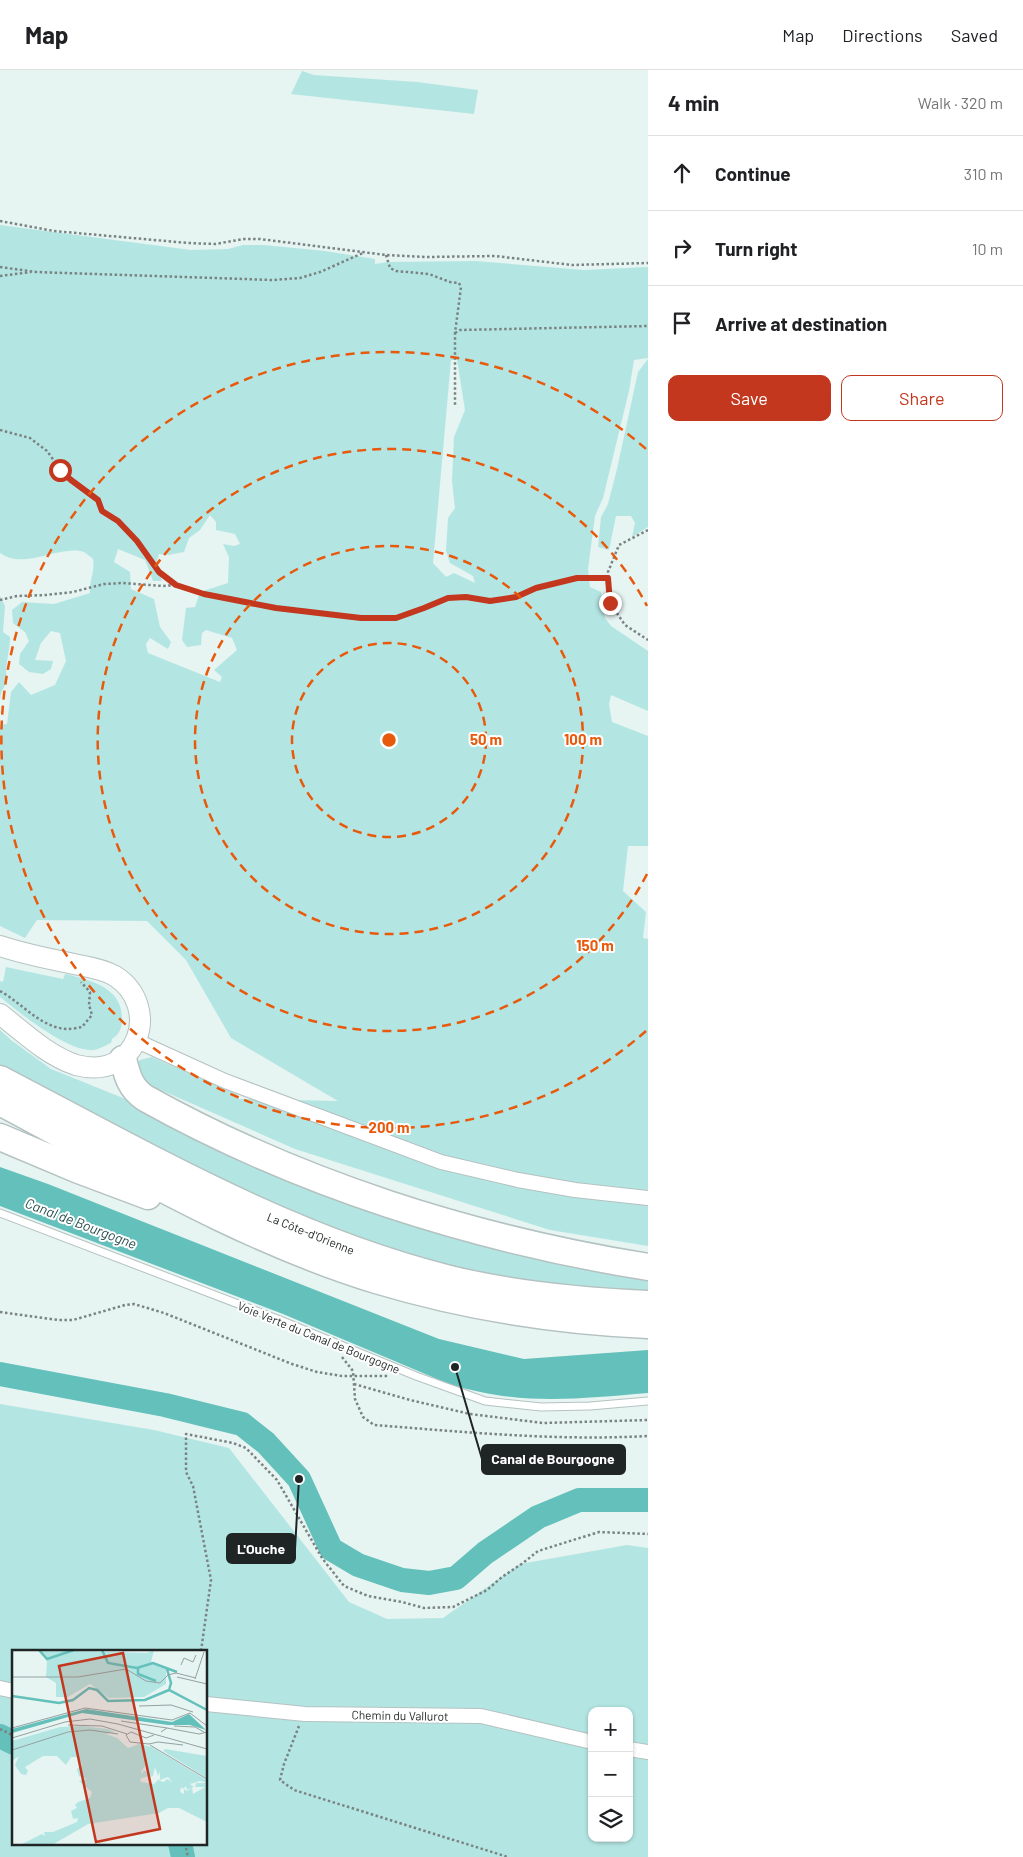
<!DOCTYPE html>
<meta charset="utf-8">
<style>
body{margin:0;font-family:Barlow,sans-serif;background:#f2f2f2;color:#202124}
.controls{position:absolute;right:15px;bottom:15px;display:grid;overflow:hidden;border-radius:10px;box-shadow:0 1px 4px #0004}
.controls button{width:45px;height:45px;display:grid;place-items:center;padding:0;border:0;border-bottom:1px solid #e0e0e0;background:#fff;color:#202124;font:25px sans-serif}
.stop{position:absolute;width:15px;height:15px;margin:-11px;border:4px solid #c2371e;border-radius:50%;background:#fff}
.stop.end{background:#c2371e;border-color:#fff;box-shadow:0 1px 5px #0008}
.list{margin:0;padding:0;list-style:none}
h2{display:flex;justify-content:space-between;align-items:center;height:65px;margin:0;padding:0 20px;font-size:21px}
h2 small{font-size:16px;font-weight:400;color:#757577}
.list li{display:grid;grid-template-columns:32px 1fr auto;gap:15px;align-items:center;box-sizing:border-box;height:75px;padding:0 20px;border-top:1px solid #e0e0e0}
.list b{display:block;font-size:19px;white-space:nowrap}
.list em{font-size:16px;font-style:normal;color:#757577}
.actions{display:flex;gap:10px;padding:15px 20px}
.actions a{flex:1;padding:11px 0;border:1px solid #c2371e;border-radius:10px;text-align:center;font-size:18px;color:#c2371e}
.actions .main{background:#c2371e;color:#fff}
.icon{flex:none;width:28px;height:28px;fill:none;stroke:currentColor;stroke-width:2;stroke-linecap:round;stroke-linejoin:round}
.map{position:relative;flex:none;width:648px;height:1787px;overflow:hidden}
header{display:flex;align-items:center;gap:30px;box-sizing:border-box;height:70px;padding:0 25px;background:#fff;border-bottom:1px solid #e0e0e0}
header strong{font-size:24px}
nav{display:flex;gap:28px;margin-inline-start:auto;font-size:18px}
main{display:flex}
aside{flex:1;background:#fff}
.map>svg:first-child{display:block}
.green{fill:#b3e6e3;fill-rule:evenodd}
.water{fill:#64c0bb}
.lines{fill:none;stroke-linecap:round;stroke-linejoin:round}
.river{stroke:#64c0bb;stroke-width:24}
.lane-casing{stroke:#b4c2c1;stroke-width:9}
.street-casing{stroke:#b4c2c1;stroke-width:16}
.secondary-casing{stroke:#b4c2c1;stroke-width:22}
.highway-casing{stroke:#b4c2c1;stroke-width:29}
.path{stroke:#7a8382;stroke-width:2.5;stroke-dasharray:2.5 2.5;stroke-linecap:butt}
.lane{stroke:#fff;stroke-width:7}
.street{stroke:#fff;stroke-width:14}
.secondary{stroke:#fff;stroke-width:20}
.highway{stroke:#fff;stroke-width:26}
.route{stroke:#c2371e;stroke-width:6}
.ring{fill:none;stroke:#e8590c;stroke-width:2.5;stroke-dasharray:9 6}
.labels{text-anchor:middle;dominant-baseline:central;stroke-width:4;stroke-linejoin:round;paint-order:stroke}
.street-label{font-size:12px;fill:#1f2424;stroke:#fff}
.water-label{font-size:14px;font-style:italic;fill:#26504e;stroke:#fff}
.inset-river{fill:none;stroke:#64c0bb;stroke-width:2.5}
.inset-road{fill:none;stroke:#96a1a0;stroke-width:1}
.view{fill:#c2371e;fill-opacity:0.15;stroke:#c2371e;stroke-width:2.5}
.inset-edge{fill:none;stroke:#1f2424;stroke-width:2.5}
.centre{fill:#e8590c;stroke:#fff;stroke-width:2.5}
.ring-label{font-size:15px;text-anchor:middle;font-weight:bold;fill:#e8590c;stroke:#fff;stroke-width:4;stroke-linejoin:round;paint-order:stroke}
.leader{fill:none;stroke:#1f2424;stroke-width:2}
.callout-dot{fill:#1f2424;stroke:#fff;stroke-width:2}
.callout{fill:#1f2424;stroke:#1f2424;stroke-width:2}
.callout-label{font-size:14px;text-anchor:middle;font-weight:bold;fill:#fff}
</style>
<header>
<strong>Map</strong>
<nav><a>Map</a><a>Directions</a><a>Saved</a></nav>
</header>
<main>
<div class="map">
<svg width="648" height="1787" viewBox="0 0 648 1787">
<rect width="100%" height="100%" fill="#e6f4f2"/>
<path class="green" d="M 302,1 L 314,5 L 417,12 L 478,20 L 474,44 L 291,24 Z
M 0,155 L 191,180 L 228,179 L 243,175 L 264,175 L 325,181 L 375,189 L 375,194 L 388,192 L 476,191 L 584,200 L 648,197 L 648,288 L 634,290 L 629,321 L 603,428 L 595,446 L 588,499 L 590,517 L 601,522 L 605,548 L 611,556 L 648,581 L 648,641 L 611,625 L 609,634 L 612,652 L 648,666 L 648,776 L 628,776 L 623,821 L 646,842 L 643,868 L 648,869 L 648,1176 L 550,1160 L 295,1079 L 138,1010 L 133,997 L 140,990 L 152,987 L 238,1025 L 238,1029 L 338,1031 L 231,968 L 186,890 L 147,851 L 37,850 L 25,868 L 0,856 L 0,655 L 7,654 L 11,622 L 19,612 L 31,625 L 55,615 L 66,591 L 60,563 L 51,561 L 41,573 L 35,590 L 53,591 L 51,599 L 43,604 L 29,602 L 19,594 L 20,584 L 29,571 L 25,562 L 13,553 L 12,540 L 22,532 L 54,534 L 90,523 C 89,511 95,502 93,489 C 91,487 87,484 84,482 C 59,474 25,501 0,483 ZM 451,290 L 457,290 L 465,340 L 454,367 L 452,411 L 455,438 L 448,448 L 446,481 L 450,493 L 473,506 L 475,513 L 454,503 L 446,507 L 433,493 ZM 210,445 L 216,452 L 216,460 L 235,464 L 240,474 L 234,476 L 223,474 L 229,487 L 228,513 L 200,522 L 195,537 L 186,538 L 182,570 L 187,577 L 201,575 L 202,563 L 206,560 L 232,568 L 237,580 L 214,600 L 222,607 L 220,612 L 148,583 L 146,574 L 150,568 L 168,579 L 171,572 L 160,557 L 154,529 L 131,519 L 130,502 L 114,492 L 118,479 L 145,490 L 153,511 L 162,511 L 157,491 L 159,484 L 168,485 L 184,482 L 189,468 L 200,460 Z
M 648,289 L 648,457 L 632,467 L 635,453 L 631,446 L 616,446 L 609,480 L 598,477 L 601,447 L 608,434 L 617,399 L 638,302 Z
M 0,526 L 5,536 L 3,562 L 10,567 C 10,583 4,595 7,611 L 1,623 L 0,630 Z
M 6,897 L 63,909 L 65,904 C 90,910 123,917 122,950 C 122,958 119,965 112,969 L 111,973 C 104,976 97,981 89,980 C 63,978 20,943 0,927 L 0,911 L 3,912 Z
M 0,960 L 11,970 L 51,999 L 133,1032 L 183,1056 L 648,1203 L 648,1222 L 586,1221 L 493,1207 L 391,1180 L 313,1155 L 228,1115 L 0,997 Z
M 0,1334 L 154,1360 L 229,1378 L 349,1532 L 387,1549 L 443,1548 L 520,1494 L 627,1475 L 648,1478 L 648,1787 L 0,1787 ZM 14,1581 L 206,1581 L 206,1773 L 14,1773 ZM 592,1641 L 629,1641 L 629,1768 L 592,1768 Z"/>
<path class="water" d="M 0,1097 L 48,1114 L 439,1269 L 524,1289 L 648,1280 L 648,1323 C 575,1329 521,1336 449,1314 L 283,1244 L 0,1136 Z"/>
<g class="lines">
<path class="river" d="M 0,1304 L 165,1335 L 242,1354 L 266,1373 L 299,1409 L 331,1479 L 358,1495 L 402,1510 L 429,1513 L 456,1508 L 485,1483 L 538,1447 L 579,1430 L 648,1430
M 0,1666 L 14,1673
M 180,1773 L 183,1787"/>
<defs>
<path id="lane" d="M 0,1143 L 280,1250 L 416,1306 L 485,1331 L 541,1337 L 590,1336 L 648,1331"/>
<path id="street" d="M 137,971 L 225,1011 L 441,1092 L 518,1110 L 575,1120 L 648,1128
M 0,1618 L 14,1621
M 206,1634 L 305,1644 L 481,1646 L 592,1672
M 629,1679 L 648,1682"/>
<path id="secondary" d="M 0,876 C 24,884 49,889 74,894 C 88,897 103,899 115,906 C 162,936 139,1012 76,995 C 48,986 23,962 0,944"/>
<path id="highway" d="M 123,989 C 127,1005 130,1018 145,1028 C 299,1114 474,1169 648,1197
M 0,1009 C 146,1085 289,1169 450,1209 C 515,1225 582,1231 648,1234
M 0,1032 C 121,1096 245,1170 376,1210 C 466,1237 554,1251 648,1255
M 0,1067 L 76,1099 L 148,1126"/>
</defs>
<use href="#lane" class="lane-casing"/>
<use href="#street" class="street-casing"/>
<use href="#secondary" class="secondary-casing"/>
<use href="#highway" class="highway-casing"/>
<path class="path" d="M 0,151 L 54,161 L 188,173 L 215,174 L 244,169 L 260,169 L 386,185 L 426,187 L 495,186 L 572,195 L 648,193
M 386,185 L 390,198 L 396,201 L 429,204 L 450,212 L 459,213 L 461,217 L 455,263 L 455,336
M 0,197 L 36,202 L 273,210 L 300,208 L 320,202 L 363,183
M 0,206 L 31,202
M 455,263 L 460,260 L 648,256
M 0,360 L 30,368 L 47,381 L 60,399 L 71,410 L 92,424 L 98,430 L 101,441 L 118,451 L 137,471 L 159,502 L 175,514
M 648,460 L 619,475 L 608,502 L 610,533 L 625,555 L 648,570
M 0,530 L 17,526 L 46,525 L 73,522 L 104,514 L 123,513 L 163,516 L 176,515 L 204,523 L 276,538 L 361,548 L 396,548 L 424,539 L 448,528 L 466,527 L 490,531 L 516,527 L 536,517 L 577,508 L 608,508
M 0,921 C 22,933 40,957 66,959 C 71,959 77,958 82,957 L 92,945 L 89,935 L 90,922 L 81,912
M 0,1242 L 58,1250 L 73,1250 L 125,1235 L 134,1234 L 164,1243 L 292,1294 L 317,1302 L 342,1306 L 388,1306
M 342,1287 L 353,1301 L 355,1329 L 363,1347 L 374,1355 C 465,1362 556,1371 648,1366
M 354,1314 L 410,1330 L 470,1344 L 543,1353 L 648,1350
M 201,1581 L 211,1510 L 193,1416 L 186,1402 L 186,1364 L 233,1373 L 246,1378 L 277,1410 L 322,1488 L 344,1516 L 368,1526 L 402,1532 L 424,1538 L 453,1537 L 487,1520 L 502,1507 L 523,1493 L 538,1481 L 599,1462 L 648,1464
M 299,1656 L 284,1694 L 280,1710 L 294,1720 L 508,1787
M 0,1659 L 14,1666
M 185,1773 L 188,1787"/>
<use href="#lane" class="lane"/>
<use href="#street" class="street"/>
<use href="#secondary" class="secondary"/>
<use href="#highway" class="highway"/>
</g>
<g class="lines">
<path class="route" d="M 60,400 L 71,410 L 98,430 L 102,441 L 118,451 L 137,471 L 159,502 L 176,515 L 204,524 L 276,538 L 361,548 L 396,548 L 424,538 L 448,528 L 466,527 L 490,531 L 516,527 L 536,518 L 577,508 L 608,508 L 610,533"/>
</g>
<g class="ring">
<circle cx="389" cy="670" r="97"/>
<circle cx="389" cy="670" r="194"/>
<path d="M647 804A291 291 0 1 1 647 536"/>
<path d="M646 961A388 388 0 1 1 646 379"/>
</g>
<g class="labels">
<g class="street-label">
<text transform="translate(311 1163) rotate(22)">La Côte-d'Orienne</text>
<text transform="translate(319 1267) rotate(22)">Voie Verte du Canal de Bourgogne</text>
<text transform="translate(400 1645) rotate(1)">Chemin du Vallurot</text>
</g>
<g class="water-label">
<text transform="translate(81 1153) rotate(21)">Canal de Bourgogne</text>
</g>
</g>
<g transform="translate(12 1580)">
<rect width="195" height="195" fill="#e6f4f2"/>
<path d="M 29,0 L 135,3 L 142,0 L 139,12 L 154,19 L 154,34 L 132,47 L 97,48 L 78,34 L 56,47 L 44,47 L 44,33 L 34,27 L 35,11 ZM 70,76 L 96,79 L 103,82 L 94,84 L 105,88 L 116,98 L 127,94 L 140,97 L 195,130 L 195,136 L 193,137 L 183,137 L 184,133 L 195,133 L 188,131 L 178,134 L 182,137 L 175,140 L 174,136 L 171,139 L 169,137 L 168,142 L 172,144 L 172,139 L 175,141 L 180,138 L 181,144 L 195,136 L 195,172 L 167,158 L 156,158 L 147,163 L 76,174 L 40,195 L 8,195 L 30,184 L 33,186 L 32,182 L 41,182 L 65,172 L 66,168 L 61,169 L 59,161 L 65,158 L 63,155 L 66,152 L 78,148 L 80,142 L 67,131 L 75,129 L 67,126 L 65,119 L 70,115 L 66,107 L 59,107 L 54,115 L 45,106 L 31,106 L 13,117 L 16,121 L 14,125 L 9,124 L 3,115 L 7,106 L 0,111 L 0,91 L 48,77 ZM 134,114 L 137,127 L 141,126 L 143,117 L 146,126 L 148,122 L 148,130 L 156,127 L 160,132 L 155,129 L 152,132 L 148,131 L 147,129 L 142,134 L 129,132 L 128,129 L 136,126 L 134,121 L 131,121 L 131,124 L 129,122 ZM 153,99 L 195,106 L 195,128 L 151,101 Z" fill="#b3e6e3" fill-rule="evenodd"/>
<path d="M 74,59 L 160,72 L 177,64 L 194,80 L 178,75 L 156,75 L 70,63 L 0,83 L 0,79 Z" fill="#64c0bb"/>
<path class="inset-river" d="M 27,0 L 35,9 L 62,0M 90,0 L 96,13 L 125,18 L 141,13 L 165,22M 126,17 L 126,24 L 144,31M 155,19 L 159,33 L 157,40M 0,46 L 47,53 L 61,50 L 77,38 L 85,40 L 96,51 L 133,50 L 157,40 L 195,60"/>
<path class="inset-road" d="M 169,15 L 172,8 L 181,12 L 184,5M 0,27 L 66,27 L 114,19 L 134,31 L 148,33 L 156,25 L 164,23 L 184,28M 165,27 L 195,34M 183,29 L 192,2M 127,56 L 159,55 L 181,62M 109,71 L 155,78M 56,75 L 90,76 L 115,84M 162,76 L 183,77 L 192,82M 0,78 L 73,58 L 160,70 L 178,63 L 195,76M 149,82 L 155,78 L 187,84 L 195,82M 0,88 L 53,72 L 78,69 L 106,74 L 195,99M 137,94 L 118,92 L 114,85 L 119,82 L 134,88 L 142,85M 137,94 L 146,92 L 171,95M 138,95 L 195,129M 0,100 L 56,82 L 78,80 L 106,84"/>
<path class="view" d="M 111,3 L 148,179 L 84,192 L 47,16 Z"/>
<rect width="195" height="195" class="inset-edge"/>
</g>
<circle cx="389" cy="670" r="8" class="centre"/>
<g class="ring-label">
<text x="486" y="675">50 m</text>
<text x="583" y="675">100 m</text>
<text x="595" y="881">150 m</text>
<text x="389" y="1063">200 m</text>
</g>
<path class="leader" d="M455 1297L482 1389M299 1409L295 1479"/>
<g class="callout-dot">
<circle cx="455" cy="1297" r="5"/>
<circle cx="299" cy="1409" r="5"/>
</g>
<g class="callout">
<rect x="482" y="1375" width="143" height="29" rx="5"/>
<rect x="227" y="1464" width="68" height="29" rx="5"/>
</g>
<g class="callout-label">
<text x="553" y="1394">Canal de Bourgogne</text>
<text x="261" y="1484">L'Ouche</text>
</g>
</svg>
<div class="controls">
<button>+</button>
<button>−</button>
<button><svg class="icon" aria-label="layers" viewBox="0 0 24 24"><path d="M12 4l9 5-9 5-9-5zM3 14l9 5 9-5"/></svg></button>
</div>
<div class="stop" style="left:60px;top:400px"></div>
<div class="stop end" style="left:610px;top:533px"></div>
</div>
<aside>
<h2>4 min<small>Walk · 320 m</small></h2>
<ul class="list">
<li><svg class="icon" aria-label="ahead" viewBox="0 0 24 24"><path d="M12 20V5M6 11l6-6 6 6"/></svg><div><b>Continue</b></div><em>310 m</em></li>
<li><svg class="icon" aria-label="right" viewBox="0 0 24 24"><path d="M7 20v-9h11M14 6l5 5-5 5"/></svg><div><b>Turn right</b></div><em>10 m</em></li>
<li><svg class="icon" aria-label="arrive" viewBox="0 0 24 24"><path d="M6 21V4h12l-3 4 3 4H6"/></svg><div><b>Arrive at destination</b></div></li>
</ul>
<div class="actions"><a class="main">Save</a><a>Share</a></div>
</aside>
</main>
